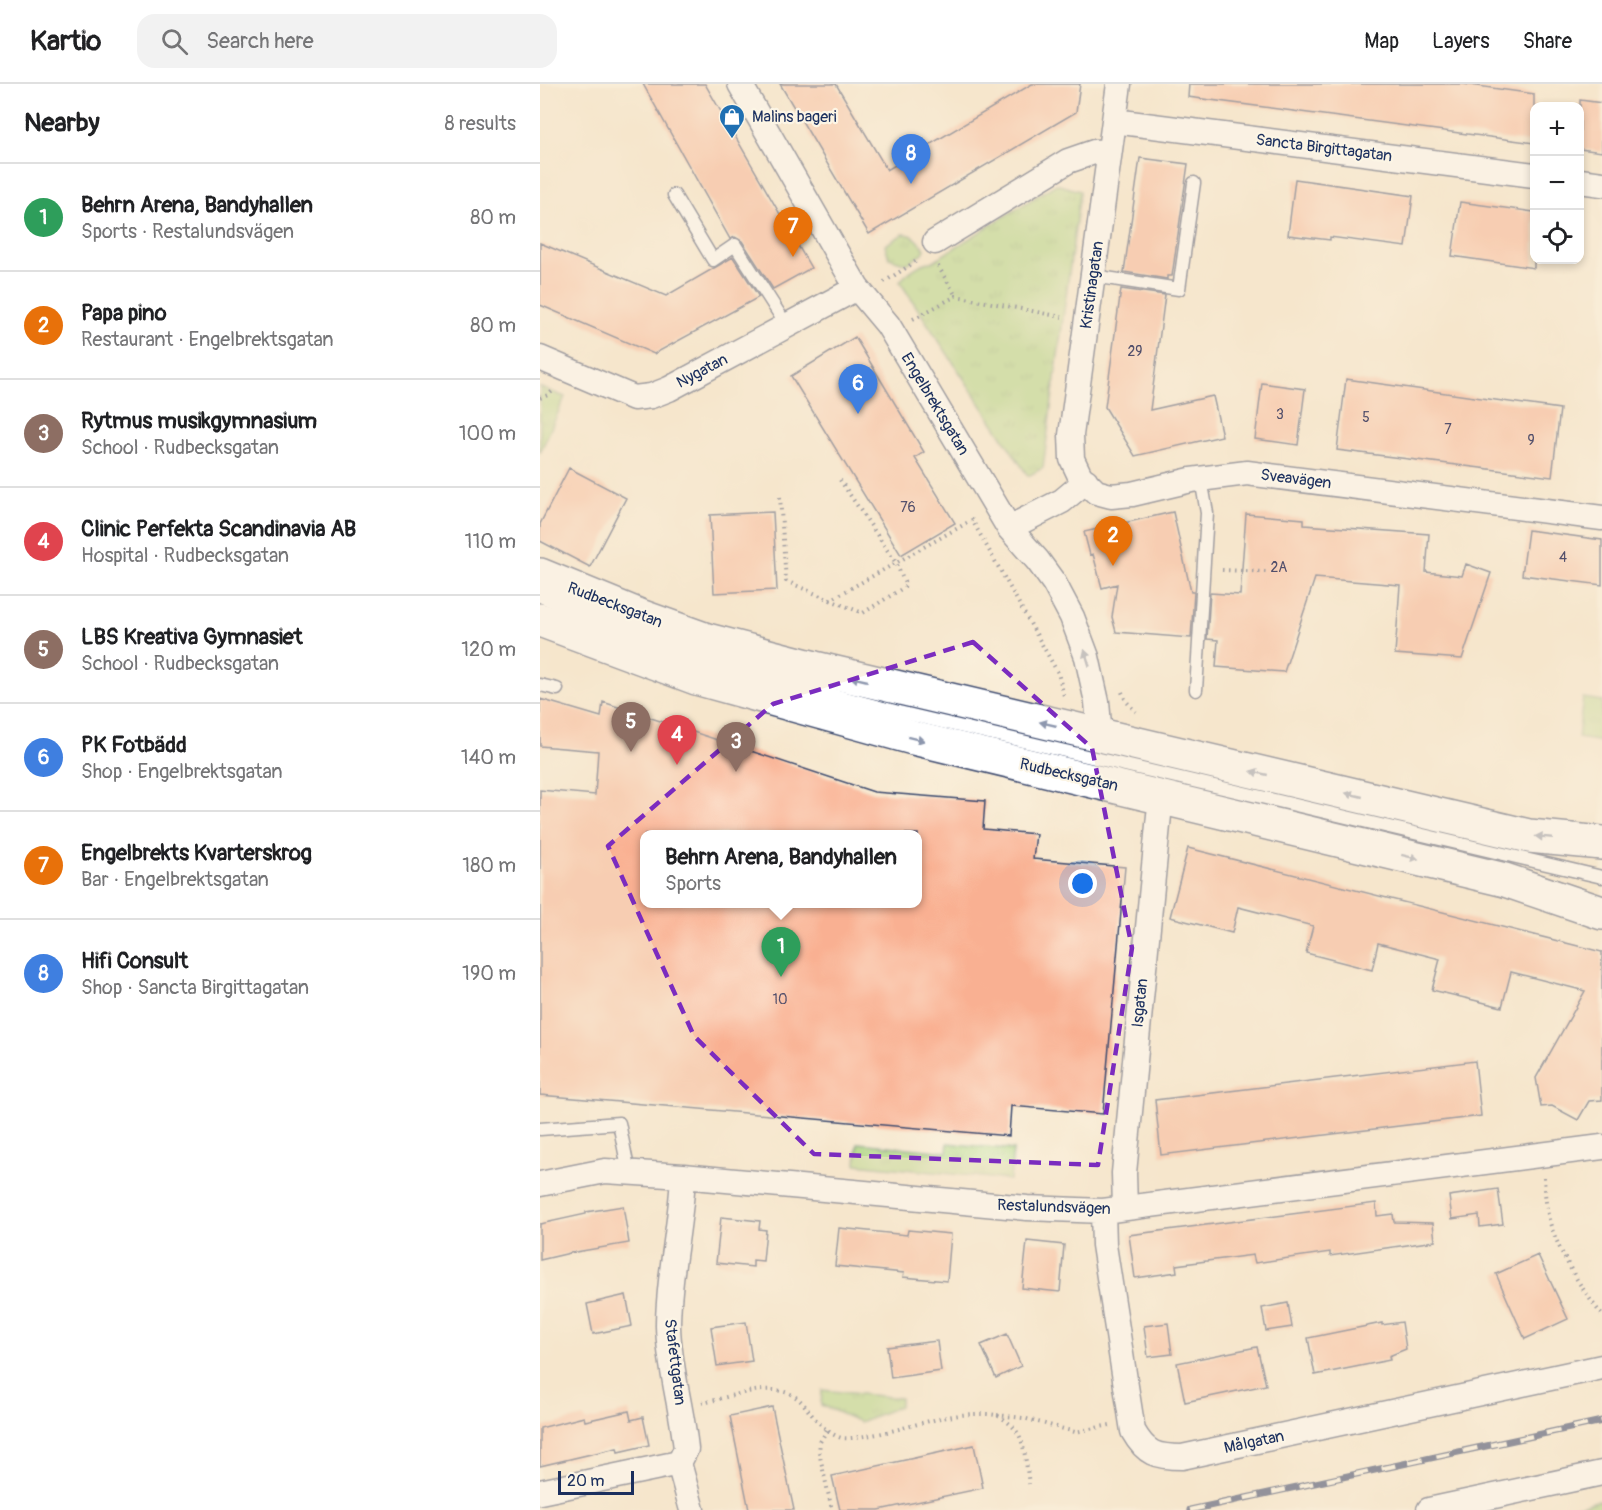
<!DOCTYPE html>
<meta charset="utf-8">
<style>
body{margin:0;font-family:Pangolin,sans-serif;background:#f2f2f2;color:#202124}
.controls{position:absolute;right:18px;top:18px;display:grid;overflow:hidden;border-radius:12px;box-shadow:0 3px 9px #0003}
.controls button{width:54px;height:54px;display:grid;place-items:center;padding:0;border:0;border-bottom:2px solid #e0e0e0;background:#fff;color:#202124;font:30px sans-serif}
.scale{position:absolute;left:18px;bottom:15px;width:76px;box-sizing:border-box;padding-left:6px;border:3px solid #1b2f5e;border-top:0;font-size:16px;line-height:21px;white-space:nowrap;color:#1b2f5e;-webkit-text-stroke:4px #fcf5e5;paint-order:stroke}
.you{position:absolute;left:543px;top:800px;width:21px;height:21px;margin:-15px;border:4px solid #fff;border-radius:50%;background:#1a73e8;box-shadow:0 0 0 9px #1a73e833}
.badge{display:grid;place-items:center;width:39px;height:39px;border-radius:50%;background:#2563eb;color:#fff;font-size:20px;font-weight:700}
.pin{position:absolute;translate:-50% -50px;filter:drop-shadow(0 2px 3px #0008)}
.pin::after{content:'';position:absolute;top:32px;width:21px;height:18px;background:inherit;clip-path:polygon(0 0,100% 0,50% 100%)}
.popup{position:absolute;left:100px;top:746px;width:282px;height:78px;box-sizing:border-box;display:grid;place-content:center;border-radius:12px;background:#fff;filter:drop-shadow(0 2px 4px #0005);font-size:20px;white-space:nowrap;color:#757577}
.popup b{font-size:22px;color:#202124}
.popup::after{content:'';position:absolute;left:50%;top:100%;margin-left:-12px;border:12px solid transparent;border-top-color:#fff}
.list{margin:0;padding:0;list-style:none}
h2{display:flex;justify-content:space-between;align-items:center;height:78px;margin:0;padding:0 24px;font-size:26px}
h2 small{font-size:20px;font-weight:400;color:#757577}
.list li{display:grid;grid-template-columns:39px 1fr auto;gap:18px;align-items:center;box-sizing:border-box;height:108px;padding:0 24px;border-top:2px solid #e0e0e0}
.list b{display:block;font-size:22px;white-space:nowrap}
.list p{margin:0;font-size:20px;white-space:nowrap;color:#757577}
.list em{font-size:20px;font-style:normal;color:#757577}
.icon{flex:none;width:33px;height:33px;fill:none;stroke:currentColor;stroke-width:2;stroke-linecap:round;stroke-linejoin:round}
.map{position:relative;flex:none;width:1062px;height:1426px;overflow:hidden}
header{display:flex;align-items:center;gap:36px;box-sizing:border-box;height:84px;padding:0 30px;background:#fff;border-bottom:2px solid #e0e0e0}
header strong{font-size:28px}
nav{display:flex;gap:33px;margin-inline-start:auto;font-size:21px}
.search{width:420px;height:54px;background:#f2f2f2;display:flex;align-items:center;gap:15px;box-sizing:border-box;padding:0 21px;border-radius:18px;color:#757577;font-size:22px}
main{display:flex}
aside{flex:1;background:#fff}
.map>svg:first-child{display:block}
.grass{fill:url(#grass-tufts);stroke:#62826f;stroke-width:1.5}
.building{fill:#f9b092;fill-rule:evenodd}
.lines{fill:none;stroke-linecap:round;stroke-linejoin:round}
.service-casing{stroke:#3c4a6e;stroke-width:15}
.minor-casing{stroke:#3c4a6e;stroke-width:27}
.secondary-casing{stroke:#3c4a6e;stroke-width:36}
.path{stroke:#3c4a6e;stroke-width:4;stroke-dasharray:1.5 4.5;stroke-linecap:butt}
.service{stroke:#fff;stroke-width:12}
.minor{stroke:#fff;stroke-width:24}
.secondary{stroke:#fff;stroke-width:33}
.rail-casing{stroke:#1b2f5e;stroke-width:7}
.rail{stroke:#fcf5e5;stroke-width:4.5;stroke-dasharray:14;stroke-linecap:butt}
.oneway{fill:#8d97ae}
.marked{fill:none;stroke:#7b2cbf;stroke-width:4.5;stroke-dasharray:12 8;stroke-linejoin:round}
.labels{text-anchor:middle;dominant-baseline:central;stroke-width:4.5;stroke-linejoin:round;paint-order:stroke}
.number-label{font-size:14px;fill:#524f6b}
.poi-label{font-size:16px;fill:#1b2f5e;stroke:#fcf5e5;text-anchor:start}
.street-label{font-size:16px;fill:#1b2f5e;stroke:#fcf5e5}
</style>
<header>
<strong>Kartio</strong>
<div class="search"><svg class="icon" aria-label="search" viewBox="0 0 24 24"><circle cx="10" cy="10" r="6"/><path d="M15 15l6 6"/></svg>Search here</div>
<nav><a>Map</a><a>Layers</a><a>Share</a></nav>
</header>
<main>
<aside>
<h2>Nearby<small>8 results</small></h2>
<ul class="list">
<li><span class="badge" style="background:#2e9e5b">1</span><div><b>Behrn Arena, Bandyhallen</b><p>Sports · Restalundsvägen</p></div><em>80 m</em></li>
<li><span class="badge" style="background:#e8710a">2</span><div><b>Papa pino</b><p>Restaurant · Engelbrektsgatan</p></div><em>80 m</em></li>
<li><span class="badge" style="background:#8d6e63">3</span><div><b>Rytmus musikgymnasium</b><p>School · Rudbecksgatan</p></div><em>100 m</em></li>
<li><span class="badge" style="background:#e0444e">4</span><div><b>Clinic Perfekta Scandinavia AB</b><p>Hospital · Rudbecksgatan</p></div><em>110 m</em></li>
<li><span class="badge" style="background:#8d6e63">5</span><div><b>LBS Kreativa Gymnasiet</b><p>School · Rudbecksgatan</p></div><em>120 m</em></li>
<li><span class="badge" style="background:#3f7fe0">6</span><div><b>PK Fotbädd</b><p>Shop · Engelbrektsgatan</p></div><em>140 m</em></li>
<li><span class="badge" style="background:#e8710a">7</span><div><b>Engelbrekts Kvarterskrog</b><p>Bar · Engelbrektsgatan</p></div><em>180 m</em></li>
<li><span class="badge" style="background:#3f7fe0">8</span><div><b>Hifi Consult</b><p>Shop · Sancta Birgittagatan</p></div><em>190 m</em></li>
</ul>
</aside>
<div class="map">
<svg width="1062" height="1426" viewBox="0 0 1062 1426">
<defs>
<pattern id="grass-tufts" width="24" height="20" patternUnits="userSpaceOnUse" patternTransform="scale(1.5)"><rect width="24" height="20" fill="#aad480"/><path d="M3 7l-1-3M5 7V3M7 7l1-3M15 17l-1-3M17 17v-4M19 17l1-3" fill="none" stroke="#92b671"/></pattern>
</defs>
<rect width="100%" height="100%" fill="#fcf5e5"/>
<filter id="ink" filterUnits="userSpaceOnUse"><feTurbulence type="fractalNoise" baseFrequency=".0167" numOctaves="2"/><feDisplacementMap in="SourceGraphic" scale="12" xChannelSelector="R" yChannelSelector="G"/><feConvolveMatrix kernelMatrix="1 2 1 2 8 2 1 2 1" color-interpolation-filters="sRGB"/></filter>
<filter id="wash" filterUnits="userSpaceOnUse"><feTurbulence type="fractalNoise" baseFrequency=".008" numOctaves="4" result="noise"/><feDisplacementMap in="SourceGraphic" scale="24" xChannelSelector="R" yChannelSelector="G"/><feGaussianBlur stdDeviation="1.35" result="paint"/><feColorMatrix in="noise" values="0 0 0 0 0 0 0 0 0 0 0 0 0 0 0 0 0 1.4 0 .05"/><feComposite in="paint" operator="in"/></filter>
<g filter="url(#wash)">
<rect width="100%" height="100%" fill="#f6e6cc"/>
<path class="grass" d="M 516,100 L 540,107 L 503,384 L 488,392 L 360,198 C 365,190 382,177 392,178 Z
M 363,150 C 374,150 379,157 385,165 L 383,169 L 367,180 L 349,174 L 345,161 Z
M 0,303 L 25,313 L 0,369 Z
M 1043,614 L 1062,617 L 1062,658 L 1038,654 Z
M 318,1059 L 407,1068 L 408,1059 L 473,1066 L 470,1096 L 316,1080 Z
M 282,1306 L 360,1314 L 360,1322 L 320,1338 L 281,1321 Z
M 1062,1416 L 1062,1426 L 1019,1426 Z"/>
<g id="blocks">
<path class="building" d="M 103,0 L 165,0 L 271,184 L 233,205 L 202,157 L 195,153 L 190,155 Z
M 240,0 L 296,0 L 347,86 L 492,0 L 540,0 L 536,28 L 329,150 Z
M 649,0 L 923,0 L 994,10 L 994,59 L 648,13 Z
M 1040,16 L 1062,19 L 1062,68 L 1040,65 Z
M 600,74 L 648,80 L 632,192 L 627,192 L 627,195 L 584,188 Z
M 755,95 L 873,112 L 866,163 L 790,153 L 790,156 L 748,151 Z
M 920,118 L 994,128 L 994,184 L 912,172 Z
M 0,159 L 126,212 L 193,173 L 219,213 L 114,270 L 0,221 Z
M 581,205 L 625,211 L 610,326 L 673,312 L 682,352 L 595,372 L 565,323 Z
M 315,253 L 384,368 L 375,374 L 415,439 L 361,471 L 251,292 Z
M 806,295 L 1020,325 L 1012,393 L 797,366 Z
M 722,299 L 765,305 L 758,361 L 715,355 Z
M 29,384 L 86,414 L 50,483 L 0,457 L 0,440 Z
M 233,428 L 237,506 L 174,509 L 170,431 Z
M 633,428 L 651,508 L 654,508 L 651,554 L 576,548 L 572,533 L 577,500 L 562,504 L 553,470 L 550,471 L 544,448 Z
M 706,430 L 764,435 L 764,441 L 889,450 L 886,488 L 922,492 L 926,480 L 951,489 L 922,575 L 855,570 L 860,501 L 775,494 L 744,588 L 676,583 L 678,556 L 667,555 L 670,509 L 700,511 Z
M 988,446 L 1062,456 L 1062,501 L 982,491 Z
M 0,615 L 61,633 L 63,618 L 334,708 L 445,717 L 443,745 L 496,750 L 493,775 L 585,783 L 563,1030 L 471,1022 L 469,1052 L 0,1011 L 0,706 L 55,711 L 58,667 L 0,662 ZM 105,750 L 378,750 L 378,819 L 105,819 Z
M 648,764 L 1062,868 L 1062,1016 L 1049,1017 L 1038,1036 L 1012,1022 L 1001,1023 L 996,994 L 1045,907 L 971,888 L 962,923 L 892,906 L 900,875 L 838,859 L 832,886 L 766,869 L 773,842 L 698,823 L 692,849 L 630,833 Z
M 935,977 L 941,1032 L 621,1071 L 615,1016 Z
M 958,1105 L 963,1140 L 940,1143 L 939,1131 L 912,1135 L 909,1112 Z
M 836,1119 L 837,1132 L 853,1130 L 854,1138 L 893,1139 L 895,1157 L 790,1172 L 790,1168 L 715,1179 L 713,1171 L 636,1181 L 637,1188 L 595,1194 L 589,1151 Z
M 83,1122 L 89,1159 L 30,1169 L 0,1176 L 0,1140 L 46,1130 L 46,1128 Z
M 181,1133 L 220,1137 L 219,1145 L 226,1146 L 223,1177 L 213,1176 L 213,1183 L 176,1179 Z
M 299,1144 L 367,1151 L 368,1146 L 411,1150 L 407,1197 L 363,1193 L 364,1189 L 295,1182 Z
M 487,1157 L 524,1161 L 520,1208 L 482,1204 Z
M 998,1171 L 1028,1235 L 985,1255 L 956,1190 Z
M 86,1211 L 92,1242 L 53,1250 L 47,1220 Z
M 748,1219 L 752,1243 L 726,1247 L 722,1224 Z
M 206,1238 L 212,1277 L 177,1282 L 171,1243 Z
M 862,1238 L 866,1265 L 849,1272 L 850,1276 L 775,1291 L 768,1254 L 842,1239 L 842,1241 Z
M 628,1239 L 632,1270 L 608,1273 L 604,1242 Z
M 467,1250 L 481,1282 L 456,1294 L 441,1261 Z
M 397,1257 L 401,1287 L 351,1294 L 347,1263 Z
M 717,1263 L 726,1301 L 645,1318 L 637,1279 Z
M 232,1323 L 254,1426 L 209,1426 L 190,1332 Z
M 89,1327 L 91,1336 L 103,1333 L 109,1361 L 78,1368 L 77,1364 L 0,1382 L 0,1344 L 44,1333 L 45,1337 Z
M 434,1361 L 443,1404 L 339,1426 L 300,1426 L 292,1392 Z"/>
</g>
</g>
<g filter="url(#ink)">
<use href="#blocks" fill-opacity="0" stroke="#3c4a6e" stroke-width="1.5"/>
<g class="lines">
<defs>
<path id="service" d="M 134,111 L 173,176 L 195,161 L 247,242
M 553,192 L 639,205 L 654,99
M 0,512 L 100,554 L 241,597 L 359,628 L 1062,793
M 0,601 L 17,605
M 656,606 L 667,429 L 661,395
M 0,1045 L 79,1039 L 89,1089"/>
<path id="minor" d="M 200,0 L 317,204 L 348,241 L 469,444 L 498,477 L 514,499 L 532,533 L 547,573 L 557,618 L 560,652
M 579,0 L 531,351 L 532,375 L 540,392 L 556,408 L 571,412 L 592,410 L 651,396 L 707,389 L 1062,434
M 574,37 L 994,91
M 1040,97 L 1062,100
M 395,158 L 528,77 L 554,68 L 570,67
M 0,274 L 94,314 L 111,312 L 129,305 L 317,204
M 469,444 L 522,417 L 546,397
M 143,1092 C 141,1142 128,1191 128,1242 C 129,1283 142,1324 146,1365 L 139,1379 L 152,1426
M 0,1100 L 65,1087 L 143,1092 L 487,1124 L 563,1127 L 1062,1063
M 585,1124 L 584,1089 L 619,731 L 622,713
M 563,1127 L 564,1161 L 593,1347 C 606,1370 616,1373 642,1373 L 1062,1283
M 0,1408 L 139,1379
M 889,1426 L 1062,1389"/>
<path id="secondary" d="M 0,491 L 100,532 L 167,556 L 275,584 L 989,752 L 1062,759
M 0,536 L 156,594 L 373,654 L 965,796 L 1062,829"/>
</defs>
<use href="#service" class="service-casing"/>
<use href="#minor" class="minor-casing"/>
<use href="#secondary" class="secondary-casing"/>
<path class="path" d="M 398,182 L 416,212
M 344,198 L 378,176
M 373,235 L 416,212 L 522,233
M 0,314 L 8,311 L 15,305
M 240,413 L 246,497 L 290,516 L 432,436 L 518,589 L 524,612
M 682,486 L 726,488
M 290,516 L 323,529 L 366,502 L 356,479 L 300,396
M 582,608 L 586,617 L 596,628
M 1004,1093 C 1005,1111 1006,1128 1012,1145 C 1023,1175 1042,1206 1062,1231
M 162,1319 C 193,1313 242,1291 265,1322 C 274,1334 287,1350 302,1354 C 310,1355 318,1353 325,1352 C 364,1347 401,1329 441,1330 C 445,1330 451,1330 455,1331 C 463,1333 475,1343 479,1351 C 485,1362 487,1387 489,1400
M 457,1331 L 483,1334 L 535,1348 L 570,1341
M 287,1346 L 280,1358 L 279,1368 L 292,1426"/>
<use href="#service" class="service"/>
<use href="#minor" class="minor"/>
<use href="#secondary" class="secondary"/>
<defs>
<path id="rail" d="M 650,1426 L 1062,1337"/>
</defs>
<use href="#rail" class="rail-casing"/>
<use href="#rail" class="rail"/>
</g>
<defs><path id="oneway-solid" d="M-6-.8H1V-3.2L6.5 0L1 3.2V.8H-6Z" transform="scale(1.5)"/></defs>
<g class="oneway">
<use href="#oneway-solid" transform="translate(547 574) rotate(-107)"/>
<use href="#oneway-solid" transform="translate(319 595) rotate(-167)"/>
<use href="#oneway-solid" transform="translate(508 640) rotate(-167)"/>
<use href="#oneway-solid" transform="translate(376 655) rotate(14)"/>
<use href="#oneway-solid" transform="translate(719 689) rotate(-167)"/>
<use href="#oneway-solid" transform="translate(814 711) rotate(-167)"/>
<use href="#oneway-solid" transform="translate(1004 753) rotate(-175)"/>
<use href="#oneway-solid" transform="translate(870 773) rotate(14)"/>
</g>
</g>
<path d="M0 0H1062V1426H0ZM 433,558 L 552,664 L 592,864 L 558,1081 L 274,1070 L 154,952 L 68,762 L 233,620 Z" fill="#f6e6cc" fill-opacity=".55" fill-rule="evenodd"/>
<path class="marked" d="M 433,558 L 552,664 L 592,864 L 558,1081 L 274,1070 L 154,952 L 68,762 L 233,620 Z"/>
<defs>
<symbol id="shop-pin" viewBox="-11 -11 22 30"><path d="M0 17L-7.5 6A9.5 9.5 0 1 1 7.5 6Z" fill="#1f6fb2" stroke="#fcf5e5"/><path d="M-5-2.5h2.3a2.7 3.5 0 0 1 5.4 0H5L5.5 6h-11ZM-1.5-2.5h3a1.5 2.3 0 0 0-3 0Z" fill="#fff"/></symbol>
</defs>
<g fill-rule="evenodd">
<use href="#shop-pin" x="177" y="18" width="30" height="40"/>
</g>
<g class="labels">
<g class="number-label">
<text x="595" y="267">29</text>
<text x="740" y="330">3</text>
<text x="826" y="333">5</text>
<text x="908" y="345">7</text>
<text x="991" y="356">9</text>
<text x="368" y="423">76</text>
<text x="1023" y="473">4</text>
<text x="739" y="483">2A</text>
<text x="240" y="915">10</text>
</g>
<g class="poi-label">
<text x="212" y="33">Malins bageri</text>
</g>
<g class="street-label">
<text transform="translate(784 64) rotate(7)">Sancta Birgittagatan</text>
<text transform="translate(552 201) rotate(-82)">Kristinagatan</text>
<text transform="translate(162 287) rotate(-28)">Nygatan</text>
<text transform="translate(395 320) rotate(59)">Engelbrektsgatan</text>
<text transform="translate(756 395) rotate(7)">Sveavägen</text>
<text transform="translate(75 521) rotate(21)">Rudbecksgatan</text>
<text transform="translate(529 691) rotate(13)">Rudbecksgatan</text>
<text transform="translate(600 919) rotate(-84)">Isgatan</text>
<text transform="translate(514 1123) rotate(2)">Restalundsvägen</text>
<text transform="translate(135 1278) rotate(83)">Stafettgatan</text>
<text transform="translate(714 1358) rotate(-12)">Målgatan</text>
</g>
</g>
</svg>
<div class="controls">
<button>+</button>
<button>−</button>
<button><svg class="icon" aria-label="locate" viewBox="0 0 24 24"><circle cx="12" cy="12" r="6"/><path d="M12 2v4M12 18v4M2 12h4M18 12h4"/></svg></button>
</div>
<div class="scale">20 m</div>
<div class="you"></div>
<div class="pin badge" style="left:241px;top:893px;background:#2e9e5b">1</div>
<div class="popup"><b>Behrn Arena, Bandyhallen</b>Sports</div>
<div class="pin badge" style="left:573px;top:482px;background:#e8710a">2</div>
<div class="pin badge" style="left:196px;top:688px;background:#8d6e63">3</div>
<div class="pin badge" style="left:137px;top:681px;background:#e0444e">4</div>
<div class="pin badge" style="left:91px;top:668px;background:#8d6e63">5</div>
<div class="pin badge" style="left:318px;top:330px;background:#3f7fe0">6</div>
<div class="pin badge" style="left:253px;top:173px;background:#e8710a">7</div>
<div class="pin badge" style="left:371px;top:100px;background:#3f7fe0">8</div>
</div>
</main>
